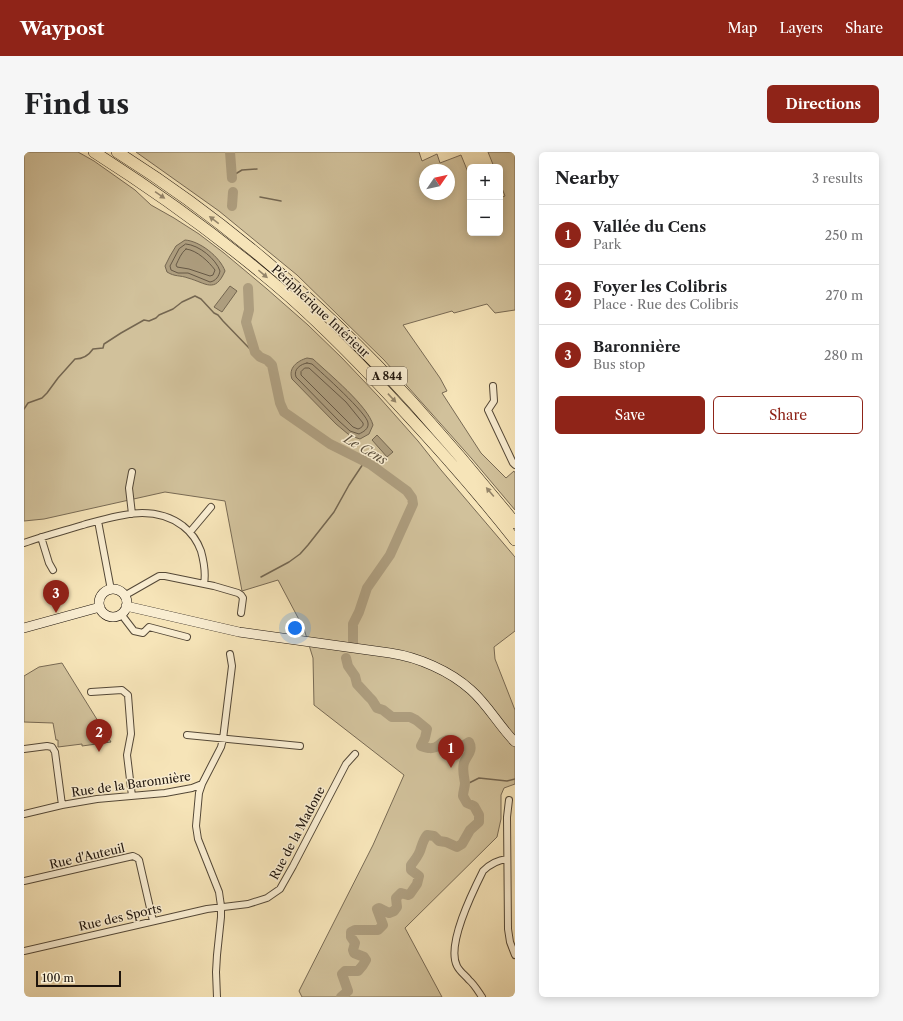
<!DOCTYPE html>
<meta charset="utf-8">
<style>
body{margin:0;font-family:"Libre Caslon Text",serif;background:#f6f6f6;color:#202124}
.controls{position:absolute;right:12px;top:12px;display:grid;overflow:hidden;border-radius:6px;box-shadow:0 2px 10px #0003}
.controls button{width:36px;height:36px;display:grid;place-items:center;padding:0;border:0;border-bottom:1px solid #e0e0e0;background:#fff;color:#202124;font:20px sans-serif}
.compass{position:absolute;left:395px;top:12px;width:36px;height:36px;border-radius:50%;background:#fff;box-shadow:0 2px 10px #0003;rotate:56deg}
.scale{position:absolute;left:12px;bottom:10px;width:85px;box-sizing:border-box;padding-left:4px;border:2px solid #1e140c;border-top:0;font-size:11px;line-height:14px;white-space:nowrap;color:#1e140c;-webkit-text-stroke:3px #f9edd1;paint-order:stroke}
.you{position:absolute;left:271px;top:476px;width:14px;height:14px;margin:-10px;border:3px solid #fff;border-radius:50%;background:#1a73e8;box-shadow:0 0 0 6px #1a73e833}
.badge{display:grid;place-items:center;width:26px;height:26px;border-radius:50%;background:#8f2418;color:#fff;font-size:13px;font-weight:700}
.pin{position:absolute;translate:-50% -33px;filter:drop-shadow(0 1px 2px #0008)}
.pin::after{content:'';position:absolute;top:21px;width:14px;height:12px;background:inherit;clip-path:polygon(0 0,100% 0,50% 100%)}
.list{margin:0;padding:0;list-style:none}
h2{display:flex;justify-content:space-between;align-items:center;height:52px;margin:0;padding:0 16px;font-size:17px}
h2 small{font-size:13px;font-weight:400;color:#757577}
.list li{display:grid;grid-template-columns:26px 1fr auto;gap:12px;align-items:center;box-sizing:border-box;height:60px;padding:0 16px;border-top:1px solid #e0e0e0}
.list b{display:block;font-size:15px;white-space:nowrap}
.list p{margin:0;font-size:13px;white-space:nowrap;color:#757577}
.list em{font-size:13px;font-style:normal;color:#757577}
.actions{display:flex;gap:8px;padding:12px 16px}
.actions a{flex:1;padding:9px 0;border:1px solid #8f2418;border-radius:6px;text-align:center;font-size:14px;color:#8f2418}
.actions .main{background:#8f2418;color:#fff}
.map{position:relative;flex:none;width:491px;height:845px;overflow:hidden;border-radius:6px}
header{display:flex;align-items:center;gap:24px;box-sizing:border-box;height:56px;padding:0 20px;background:#8f2418;color:#fff}
header strong{font-size:19px}
nav{display:flex;gap:22px;margin-inline-start:auto;font-size:14px}
.intro{display:flex;align-items:center;justify-content:space-between;box-sizing:border-box;height:96px;padding:0 24px}
h1{margin:0;font-size:28px}
.button{padding:10px 18px;border-radius:6px;background:#8f2418;color:#fff;font-size:14px;font-weight:700}
main{display:flex;gap:24px;padding:0 24px}
aside{flex:1;background:#fff;border-radius:6px;box-shadow:0 2px 10px #0003}
.map>svg:first-child{display:block}
.green{fill:#d1c19b;stroke:#786a54;fill-rule:evenodd}
.water{fill:#ad9d7e;stroke:#746650}
.lines{fill:none;stroke-linecap:round;stroke-linejoin:round}
.shore{stroke:#665845;stroke-width:1}
.stream{stroke:#746650;stroke-width:1.5}
.river{stroke:#ad9d7e;stroke-width:10}
.street-casing{stroke:#544837;stroke-width:8}
.secondary-casing{stroke:#1e140c;stroke-width:10}
.highway-casing{stroke:#1e140c;stroke-width:12}
.street{stroke:#f9edd1;stroke-width:6}
.secondary{stroke:#f9edd1;stroke-width:9}
.highway{stroke:#f6e4b8;stroke-width:11}
.oneway{fill:#95866b}
.labels{text-anchor:middle;dominant-baseline:central;stroke-width:3;stroke-linejoin:round;paint-order:stroke}
.shield{fill:#f9edd1;stroke:#605547;stroke-width:1}
.shield-label{font-size:11px;font-weight:bold;fill:#1e140c}
.street-label{font-size:12px;fill:#1e140c;stroke:#f9edd1}
.water-label{font-size:13px;font-style:italic;fill:#5e523f;stroke:#f9edd1}
</style>
<header>
<strong>Waypost</strong>
<nav><a>Map</a><a>Layers</a><a>Share</a></nav>
</header>
<div class="intro"><h1>Find us</h1><a class="button">Directions</a></div>
<main>
<div class="map">
<svg width="491" height="845" viewBox="0 0 491 845">
<rect width="100%" height="100%" fill="#f6e4b8"/>
<filter id="stains"><feTurbulence type="fractalNoise" baseFrequency=".005" numOctaves="4"/><feColorMatrix values="0 0 0 0 .2 0 0 0 0 .09 0 0 0 0 .02 0 0 0 .5 -.17"/></filter>
<radialGradient id="worn" r=".72"><stop offset=".6" stop-color="#630" stop-opacity="0"/><stop offset="1" stop-color="#630" stop-opacity=".3"/></radialGradient>
<path class="green" d="M 0,0 L 54,0 L 70,9 L 111,38 L 127,53 L 150,66 L 175,82 L 200,101 L 243,137 L 284,173 L 318,206 L 355,245 L 394,289 L 417,318 L 491,405 L 491,479 L 470,495 L 471,507 L 491,558 L 491,632 L 480,636 L 477,643 L 477,667 L 473,685 L 381,776 L 418,845 L 278,845 L 275,839 L 349,693 L 380,623 L 290,553 L 289,506 L 280,477 L 254,428 L 218,439 L 201,349 L 141,340 L 20,367 L 0,369 Z
M 112,0 L 395,0 L 398,9 L 413,2 L 416,11 L 437,3 L 446,25 L 446,81 L 476,81 L 476,46 L 481,44 L 476,31 L 476,15 L 470,15 L 464,0 L 491,0 L 491,158 L 471,161 L 463,152 L 430,161 L 428,159 L 379,173 L 416,226 L 423,239 L 418,241 L 457,301 L 482,326 L 490,319 L 491,321 L 491,358 L 448,307 L 360,208 L 273,123 L 195,59 ZM 401,18 L 425,18 L 425,42 L 401,42 Z
M 38,511 L 87,590 L 58,594 L 58,592 L 34,595 L 34,588 L 32,588 L 29,571 L 0,570 L 0,524 L 15,515 Z"/>
<path class="water" d="M 161,88 C 176,89 196,105 201,119 C 191,142 182,131 164,126 C 156,123 151,125 143,120 L 141,114 L 146,104 L 152,94 Z
M 206,134 L 213,139 L 198,160 L 190,155 Z
M 283,206 L 289,207 C 305,222 344,254 349,273 L 345,282 L 336,287 L 330,285 L 324,282 L 312,272 L 268,227 C 264,216 273,209 283,206 Z
M 353,283 L 369,300 L 363,305 L 348,288 Z"/>
<g class="lines">
<path class="shore" d="M 162,92 C 175,93 192,107 196,119 C 195,124 192,129 186,130 L 164,121 L 154,121 L 147,118 L 146,114 L 155,97 Z
M 162,97 C 173,98 185,110 191,118 L 189,123 L 186,124 L 165,117 L 153,115 L 152,113 C 155,107 157,101 162,97 Z
M 283,211 L 288,212 C 297,220 344,262 344,271 C 345,277 339,280 335,282 L 326,279 L 315,269 L 272,225 C 269,217 277,212 283,211 Z
M 281,216 L 285,216 L 322,250 L 339,271 C 340,274 337,276 334,277 L 329,275 L 277,223 L 277,220 Z"/>
<path class="stream" d="M 208,24 L 218,18 L 233,17
M 236,45 L 257,49
M 0,257 L 4,251 L 18,246 L 23,241 L 34,226 L 51,207 C 58,207 65,203 69,197 L 79,196 L 80,192 L 97,181 L 120,168 L 125,169 L 132,166 L 135,163 L 149,157 L 158,150 L 171,144 L 177,147 L 190,161 L 194,163 L 199,169 L 226,197 L 231,200
M 237,425 L 265,410 L 276,402 L 284,393 L 310,360 L 325,333 L 341,309
M 441,633 L 455,626 L 483,629 L 491,627"/>
<path class="river" d="M 206,0 L 208,26
M 208,54 L 209,40
M 224,136 L 225,158 L 222,170 L 231,200 L 236,205 L 243,208 L 248,213 L 256,251 L 260,260 L 306,292 L 346,312 L 383,339 L 388,346 L 389,352 L 366,403 L 343,436 L 335,460 L 329,472 L 329,491
M 317,845 L 324,839 L 318,822 L 321,819 L 334,819 L 339,813 L 342,808 L 340,805 L 330,801 L 329,798 L 331,791 L 327,785 L 327,780 L 331,778 L 354,778 L 359,773 L 353,757 L 355,756 L 365,761 L 370,759 L 373,755 L 372,746 L 377,741 L 384,743 L 386,742 L 393,732 L 395,724 L 387,718 L 387,713 C 391,708 394,704 396,699 C 398,693 399,688 403,683 L 410,684 L 415,689 L 422,690 L 433,695 L 438,692 L 446,678 L 455,670 L 455,663 L 450,654 L 443,651 L 439,644 C 439,640 441,635 441,631 C 440,625 438,617 440,611 C 442,604 450,599 445,590 L 437,595 C 431,594 427,588 423,588 C 420,589 417,591 415,593 C 409,598 403,596 397,594 L 401,586 L 403,577 L 392,568 L 386,565 L 368,565 L 359,558 L 353,556 L 348,548 L 345,545 L 333,532 L 331,524 L 324,514 L 322,506"/>
<defs>
<path id="street" d="M 469,234 L 470,249 L 464,258 L 489,311 L 491,313
M 108,320 L 105,336 L 108,362
M 74,369 L 87,438
M 166,380 L 187,355
M 17,385 L 25,411 L 29,418
M 0,391 C 19,384 39,379 59,373 C 92,364 128,351 159,374 C 168,381 173,388 177,399 C 180,410 182,421 180,432
M 100,444 L 135,424 L 141,424 L 190,434 L 214,441 L 217,443 L 219,446 L 217,461
M 97,462 L 110,479 L 119,481 L 125,475 L 163,485
M 67,540 L 98,538 L 104,543 L 107,582 L 103,603 L 108,644
M 163,583 L 276,594
M 0,597 L 23,594 L 28,595 L 31,600 L 38,653
M 178,632 L 175,641 L 172,674 L 174,687 L 195,740 L 197,754 L 197,765 L 193,803 L 192,820 L 193,845
M 485,648 L 483,665 L 484,777 L 486,790 L 491,803
M 0,662 L 38,653 L 73,647 L 141,641 L 168,636 L 178,632 L 197,595 L 199,587 L 208,514 L 206,502
M 0,729 L 109,704 L 113,706 L 115,708 L 129,769
M 0,799 L 183,757 L 224,752 L 243,746 L 256,737 L 269,714 L 322,612 L 331,602
M 458,845 C 454,839 450,832 445,828 C 441,823 436,820 433,814 C 422,793 449,739 459,719 C 466,712 474,708 483,707"/>
<path id="secondary" d="M75 451a14 14 0 1 1 28 0a14 14 0 1 1-28 0Z
M 102,454 L 215,480 L 366,501 C 394,505 426,519 447,538 C 464,553 475,574 491,590
M 0,476 L 76,455"/>
<path id="highway" d="M 70,0 C 139,44 205,92 267,146 C 305,180 341,217 376,255 C 416,298 455,342 491,388
M 93,0 C 203,69 302,156 389,251 C 424,290 458,330 491,371"/>
</defs>
<use href="#street" class="street-casing"/>
<use href="#secondary" class="secondary-casing"/>
<use href="#highway" class="highway-casing"/>
<use href="#street" class="street"/>
<use href="#secondary" class="secondary"/>
<use href="#highway" class="highway"/>
</g>
<defs><path id="oneway-solid" d="M-6-.8H1V-3.2L6.5 0L1 3.2V.8H-6Z"/></defs>
<g class="oneway">
<use href="#oneway-solid" transform="translate(136 43) rotate(34)"/>
<use href="#oneway-solid" transform="translate(190 68) rotate(-143)"/>
<use href="#oneway-solid" transform="translate(239 122) rotate(40)"/>
<use href="#oneway-solid" transform="translate(368 246) rotate(47)"/>
<use href="#oneway-solid" transform="translate(466 340) rotate(-130)"/>
</g>
<g class="labels">
<rect class="shield" x="343" y="215" width="40" height="18" rx="3"/>
<g class="shield-label">
<text x="363" y="224">A 844</text>
</g>
<g class="street-label">
<text transform="translate(297 159) rotate(43)">Périphérique Intérieur</text>
<text transform="translate(107 632) rotate(-8)">Rue de la Baronnière</text>
<text transform="translate(273 681) rotate(-62)">Rue de la Madone</text>
<text transform="translate(63 704) rotate(-13)">Rue d'Auteuil</text>
<text transform="translate(96 765) rotate(-13)">Rue des Sports</text>
</g>
<g class="water-label">
<text transform="translate(342 297) rotate(30)">Le Cens</text>
</g>
</g>
<rect width="100%" height="100%" filter="url(#stains)"/>
<rect width="100%" height="100%" fill="url(#worn)"/>
</svg>
<div class="controls">
<button>+</button>
<button>−</button>
</div>
<svg class="compass" viewBox="-18 -18 36 36"><path d="M0-13l5 13h-10z" fill="#e53935"/><path d="M0 13l5-13h-10z" fill="#757577"/></svg>
<div class="scale">100 m</div>
<div class="you"></div>
<div class="pin badge" style="left:427px;top:616px">1</div>
<div class="pin badge" style="left:75px;top:600px">2</div>
<div class="pin badge" style="left:32px;top:461px">3</div>
</div>
<aside>
<h2>Nearby<small>3 results</small></h2>
<ul class="list">
<li><span class="badge">1</span><div><b>Vallée du Cens</b><p>Park</p></div><em>250 m</em></li>
<li><span class="badge">2</span><div><b>Foyer les Colibris</b><p>Place · Rue des Colibris</p></div><em>270 m</em></li>
<li><span class="badge">3</span><div><b>Baronnière</b><p>Bus stop</p></div><em>280 m</em></li>
</ul>
<div class="actions"><a class="main">Save</a><a>Share</a></div>
</aside>
</main>
